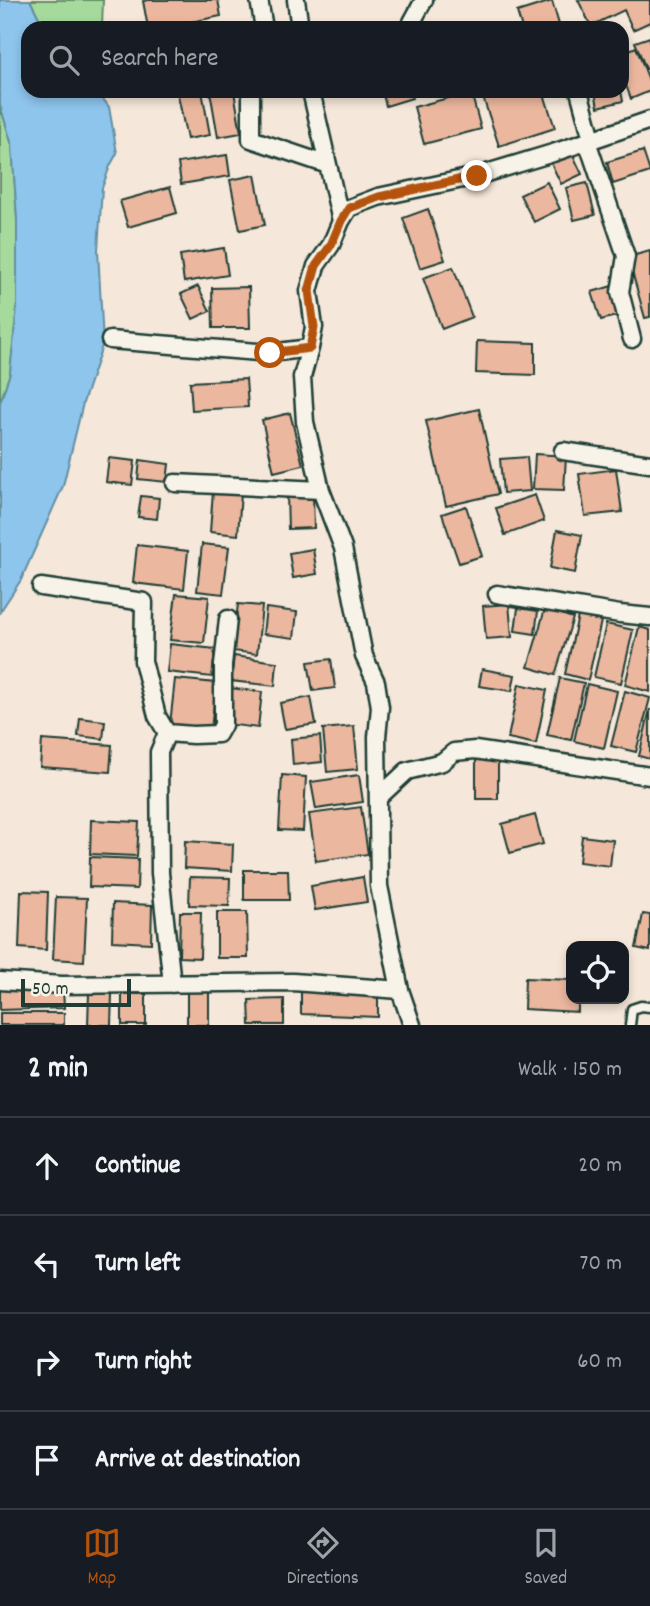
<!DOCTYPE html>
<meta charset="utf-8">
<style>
body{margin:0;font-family:Dekko,sans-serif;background:#242831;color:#f1f3f6}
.controls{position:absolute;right:21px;bottom:21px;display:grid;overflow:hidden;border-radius:14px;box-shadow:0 4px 10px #0003}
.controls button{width:63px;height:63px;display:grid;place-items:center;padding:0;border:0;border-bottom:2px solid #363941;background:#171b24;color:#f1f3f6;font:35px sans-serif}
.scale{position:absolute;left:21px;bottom:18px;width:110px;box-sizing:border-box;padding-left:7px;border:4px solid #1f3d34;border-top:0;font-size:19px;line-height:24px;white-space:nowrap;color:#1f3d34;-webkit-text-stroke:5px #f7f3e8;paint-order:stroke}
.stop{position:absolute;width:21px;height:21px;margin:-16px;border:5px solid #b45309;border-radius:50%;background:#fff}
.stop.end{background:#b45309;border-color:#fff;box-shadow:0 2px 7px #0008}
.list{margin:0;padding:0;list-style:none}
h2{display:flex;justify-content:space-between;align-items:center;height:91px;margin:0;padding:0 28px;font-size:30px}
h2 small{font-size:23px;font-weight:400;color:#9ea1a6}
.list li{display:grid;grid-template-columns:46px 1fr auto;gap:21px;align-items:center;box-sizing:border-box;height:98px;padding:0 28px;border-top:2px solid #363941}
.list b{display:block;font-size:26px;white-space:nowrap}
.list em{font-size:23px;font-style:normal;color:#9ea1a6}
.icon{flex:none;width:38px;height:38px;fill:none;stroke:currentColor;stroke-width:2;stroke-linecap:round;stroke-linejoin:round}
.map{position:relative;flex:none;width:650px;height:1025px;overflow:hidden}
.search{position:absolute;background:#171b24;box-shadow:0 4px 10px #0003;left:21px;right:21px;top:21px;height:77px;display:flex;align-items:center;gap:18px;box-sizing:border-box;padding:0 24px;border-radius:21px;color:#9ea1a6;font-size:26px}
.sheet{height:483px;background:#171b24}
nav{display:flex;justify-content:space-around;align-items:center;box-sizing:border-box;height:98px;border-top:2px solid #363941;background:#171b24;font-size:19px;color:#9ea1a6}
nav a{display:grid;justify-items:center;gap:4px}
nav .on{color:#b45309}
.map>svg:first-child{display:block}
.green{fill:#a5da9c;stroke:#628c68;stroke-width:2}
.water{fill:#8ec5ec;stroke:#628fa2;stroke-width:2}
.building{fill:#ecb79f;stroke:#1f3d34;stroke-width:2}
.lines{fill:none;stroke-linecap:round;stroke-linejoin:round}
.service-casing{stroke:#1f3d34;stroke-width:13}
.minor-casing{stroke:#1f3d34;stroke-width:21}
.service{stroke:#f7f3e8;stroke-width:8}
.minor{stroke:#f7f3e8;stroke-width:16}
.route{stroke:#b45309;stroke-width:9}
</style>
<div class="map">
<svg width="650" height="1025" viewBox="0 0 650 1025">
<rect width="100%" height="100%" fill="#f5e7d9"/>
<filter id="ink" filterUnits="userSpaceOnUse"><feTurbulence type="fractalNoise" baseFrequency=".0143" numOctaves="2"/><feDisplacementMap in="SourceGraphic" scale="14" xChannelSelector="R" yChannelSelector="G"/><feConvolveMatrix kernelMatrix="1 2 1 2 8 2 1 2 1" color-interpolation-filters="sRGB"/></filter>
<g filter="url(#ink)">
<path class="green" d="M 30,0 L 103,0 L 102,28 L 44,28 Z
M 0,105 L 12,145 L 17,219 L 17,307 L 10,373 L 0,403 Z"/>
<path class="water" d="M 0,0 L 30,0 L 44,28 L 28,28 L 28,91 L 97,91 L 109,107 L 117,153 L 110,166 L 102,188 L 98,250 L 103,343 L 83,403 L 63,486 L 21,580 L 0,612 L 0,403 L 10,373 L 17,307 L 17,219 L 12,145 L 0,105 Z"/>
<path class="building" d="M 149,0 L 218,0 L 221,16 L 160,28 L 148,28 L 143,1 Z
M 578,0 L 650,0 L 650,22 L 633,30 L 624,10 L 591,26 Z
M 552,1 L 560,28 L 522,28 L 517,12 Z
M 650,37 L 650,68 L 646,69 L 635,42 Z
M 636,47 L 650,83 L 650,91 L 631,99 L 622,74 L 622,53 Z
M 177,91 L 202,91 L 210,135 L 187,139 Z
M 210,91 L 234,91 L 241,133 L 218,137 Z
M 382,91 L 410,91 L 412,98 L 386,106 Z
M 481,91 L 543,91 L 555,128 L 499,146 Z
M 595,91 L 621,91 L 623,101 L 598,107 Z
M 471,92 L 481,129 L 424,144 L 414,107 Z
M 643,151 L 650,172 L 613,184 L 607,162 Z
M 572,153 L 582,174 L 561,184 L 551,163 Z
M 227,155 L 230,176 L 181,184 L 178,163 Z
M 255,175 L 265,225 L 240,230 L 230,180 Z
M 547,182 L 560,209 L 534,222 L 520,195 Z
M 587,183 L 595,215 L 574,220 L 566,188 Z
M 170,187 L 177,213 L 128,227 L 120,201 Z
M 428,209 L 445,260 L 420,268 L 403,218 Z
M 224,248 L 228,275 L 184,282 L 180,255 Z
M 650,251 L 650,317 L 645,318 L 628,257 Z
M 453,267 L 472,317 L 442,329 L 423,278 Z
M 198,286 L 210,311 L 193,319 L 181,294 Z
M 612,286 L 620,315 L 601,320 L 592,292 Z
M 249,287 L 250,328 L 213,328 L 212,288 Z
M 477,341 L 535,343 L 535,375 L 476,373 Z
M 246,379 L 248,407 L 192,410 L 190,382 Z
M 479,409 L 498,494 L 446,506 L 426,421 Z
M 290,413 L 303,465 L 274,472 L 262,420 Z
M 535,454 L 566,456 L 564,490 L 533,489 Z
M 527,457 L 530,491 L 503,493 L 500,459 Z
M 109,458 L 135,461 L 132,485 L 106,482 Z
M 140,460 L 169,464 L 167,482 L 138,479 Z
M 616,469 L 622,512 L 585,516 L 579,474 Z
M 213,491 L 241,493 L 238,535 L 210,532 Z
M 287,494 L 313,494 L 314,528 L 288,529 Z
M 535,495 L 544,521 L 505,535 L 496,508 Z
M 141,496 L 159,498 L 157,519 L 138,517 Z
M 466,506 L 482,556 L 459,563 L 442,514 Z
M 557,530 L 582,535 L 575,573 L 550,568 Z
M 202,544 L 229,547 L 223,594 L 197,591 Z
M 137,545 L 188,551 L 184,589 L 133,583 Z
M 313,549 L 317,574 L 293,578 L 289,553 Z
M 176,594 L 209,597 L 204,643 L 170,640 Z
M 238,604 L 262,606 L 257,654 L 232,651 Z
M 509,604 L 512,637 L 486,639 L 483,606 Z
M 266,608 L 297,612 L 294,638 L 263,634 Z
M 518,608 L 538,611 L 535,634 L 515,631 Z
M 545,609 L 573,618 L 555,675 L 528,667 Z
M 578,616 L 601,621 L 588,680 L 565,674 Z
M 606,624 L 633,630 L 621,683 L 594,677 Z
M 639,627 L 650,630 L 650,692 L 625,685 Z
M 170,644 L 215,649 L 212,677 L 167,672 Z
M 234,656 L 277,662 L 275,686 L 231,681 Z
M 331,659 L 335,688 L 313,691 L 308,662 Z
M 482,669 L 515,675 L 512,691 L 479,686 Z
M 560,678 L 584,683 L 571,740 L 547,735 Z
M 175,679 L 216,683 L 211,730 L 170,725 Z
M 519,684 L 547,690 L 536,744 L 508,738 Z
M 587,684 L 617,691 L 604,748 L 574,741 Z
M 230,688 L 262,692 L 258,728 L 226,724 Z
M 625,691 L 650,698 L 636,752 L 611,746 Z
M 311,697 L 316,724 L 285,729 L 280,703 Z
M 650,709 L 650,759 L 639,756 Z
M 80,718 L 105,721 L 103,739 L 78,736 Z
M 354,726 L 358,769 L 327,772 L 323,729 Z
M 320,736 L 322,762 L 293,765 L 291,739 Z
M 42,740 L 112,745 L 110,772 L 40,767 Z
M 498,757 L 498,799 L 476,799 L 476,758 Z
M 282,775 L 306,777 L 303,831 L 279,830 Z
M 359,775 L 363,802 L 316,809 L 311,782 Z
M 361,807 L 368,854 L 316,861 L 309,814 Z
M 535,815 L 543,844 L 510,853 L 502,824 Z
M 91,820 L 139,822 L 137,856 L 90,854 Z
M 582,836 L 613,840 L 610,866 L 579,862 Z
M 185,841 L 233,844 L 232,871 L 184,868 Z
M 90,857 L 138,859 L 137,889 L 89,887 Z
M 244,870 L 288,870 L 289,900 L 244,900 Z
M 190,877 L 230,878 L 229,906 L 189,905 Z
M 363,877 L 367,902 L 315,910 L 311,886 Z
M 21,891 L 48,892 L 46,950 L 19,948 Z
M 56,897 L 87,898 L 84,961 L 53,959 Z
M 113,903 L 152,905 L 151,943 L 112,941 Z
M 180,912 L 201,912 L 200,958 L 179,957 Z
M 217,912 L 247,912 L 248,958 L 217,958 Z
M 643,914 L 650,915 L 650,951 L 636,948 Z
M 525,978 L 571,980 L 571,999 L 578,999 L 578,1012 L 524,1009 Z
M 63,987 L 64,1008 L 0,1010 L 0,990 Z
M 187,990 L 209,990 L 209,1025 L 187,1025 Z
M 301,990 L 378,992 L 378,1017 L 301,1014 Z
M 89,993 L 112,994 L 111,1025 L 88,1025 Z
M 122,994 L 146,994 L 146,1025 L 122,1025 Z
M 284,999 L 284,1025 L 250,1025 L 249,1000 Z
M 0,1013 L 64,1013 L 64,1025 L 0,1025 Z"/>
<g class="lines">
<defs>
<path id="service" d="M 630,1025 L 632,1009 L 641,1006 L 650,1007"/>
<path id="minor" d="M 259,0 L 264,28
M 296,0 L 300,28
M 412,22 L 424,0
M 251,91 L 251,139 L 328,165
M 311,91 L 341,221
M 579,91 L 592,139
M 587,141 L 626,256 L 620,292 L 632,339
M 110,340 L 270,353 L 310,348
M 563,451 L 650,464
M 175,483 L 321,490
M 41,587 L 144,602 L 143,661 L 157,716 L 167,733
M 497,594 L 620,614 L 650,617
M 378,798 L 407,771 L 442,762 L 454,752 L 475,750 L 650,776
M 0,981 L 62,985 L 293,982 L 400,990
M 172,984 L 160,873 L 159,752 L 167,733 L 193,735 L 218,734 L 223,725 L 223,665 L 228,619
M 412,1025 L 400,990 L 379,886 L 377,737 L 380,707 L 376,682 L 364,656 L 343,548 L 321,490 L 305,422 L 302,377 L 310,348 L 314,327 L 309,291 L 316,266 L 331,245 L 341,221 L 349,208 L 378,197 L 477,176 L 553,153 L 650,120"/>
</defs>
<use href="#service" class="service-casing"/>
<use href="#minor" class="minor-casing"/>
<use href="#service" class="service"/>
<use href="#minor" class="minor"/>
</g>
</g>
<g class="lines" filter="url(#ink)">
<path class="route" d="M 270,353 L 310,348 L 314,327 L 309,291 L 316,266 L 331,245 L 341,221 L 349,208 L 379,197 L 477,176"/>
</g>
</svg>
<div class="controls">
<button><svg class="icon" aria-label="locate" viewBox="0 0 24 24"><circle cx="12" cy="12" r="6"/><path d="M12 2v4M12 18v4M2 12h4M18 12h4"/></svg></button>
</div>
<div class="scale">50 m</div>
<div class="stop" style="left:270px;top:353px"></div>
<div class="stop end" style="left:477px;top:176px"></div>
<div class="search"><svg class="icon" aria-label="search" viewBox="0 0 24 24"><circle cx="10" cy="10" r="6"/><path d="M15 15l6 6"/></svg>Search here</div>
</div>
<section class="sheet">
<h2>2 min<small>Walk · 150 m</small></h2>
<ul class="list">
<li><svg class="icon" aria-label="ahead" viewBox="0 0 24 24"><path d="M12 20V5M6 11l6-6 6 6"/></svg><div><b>Continue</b></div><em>20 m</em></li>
<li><svg class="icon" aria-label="left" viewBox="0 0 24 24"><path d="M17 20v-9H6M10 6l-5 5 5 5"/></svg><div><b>Turn left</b></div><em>70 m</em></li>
<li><svg class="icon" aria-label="right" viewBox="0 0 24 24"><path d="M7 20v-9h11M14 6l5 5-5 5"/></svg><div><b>Turn right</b></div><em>60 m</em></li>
<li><svg class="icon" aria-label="arrive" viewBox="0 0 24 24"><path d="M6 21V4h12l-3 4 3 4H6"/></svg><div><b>Arrive at destination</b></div></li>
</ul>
</section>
<nav>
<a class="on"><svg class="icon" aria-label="map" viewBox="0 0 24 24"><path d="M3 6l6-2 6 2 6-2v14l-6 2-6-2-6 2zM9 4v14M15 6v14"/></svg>Map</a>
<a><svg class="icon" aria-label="directions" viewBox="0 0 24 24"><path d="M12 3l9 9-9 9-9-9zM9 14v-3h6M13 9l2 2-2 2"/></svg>Directions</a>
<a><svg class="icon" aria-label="saved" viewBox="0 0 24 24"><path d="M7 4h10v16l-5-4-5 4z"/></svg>Saved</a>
</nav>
